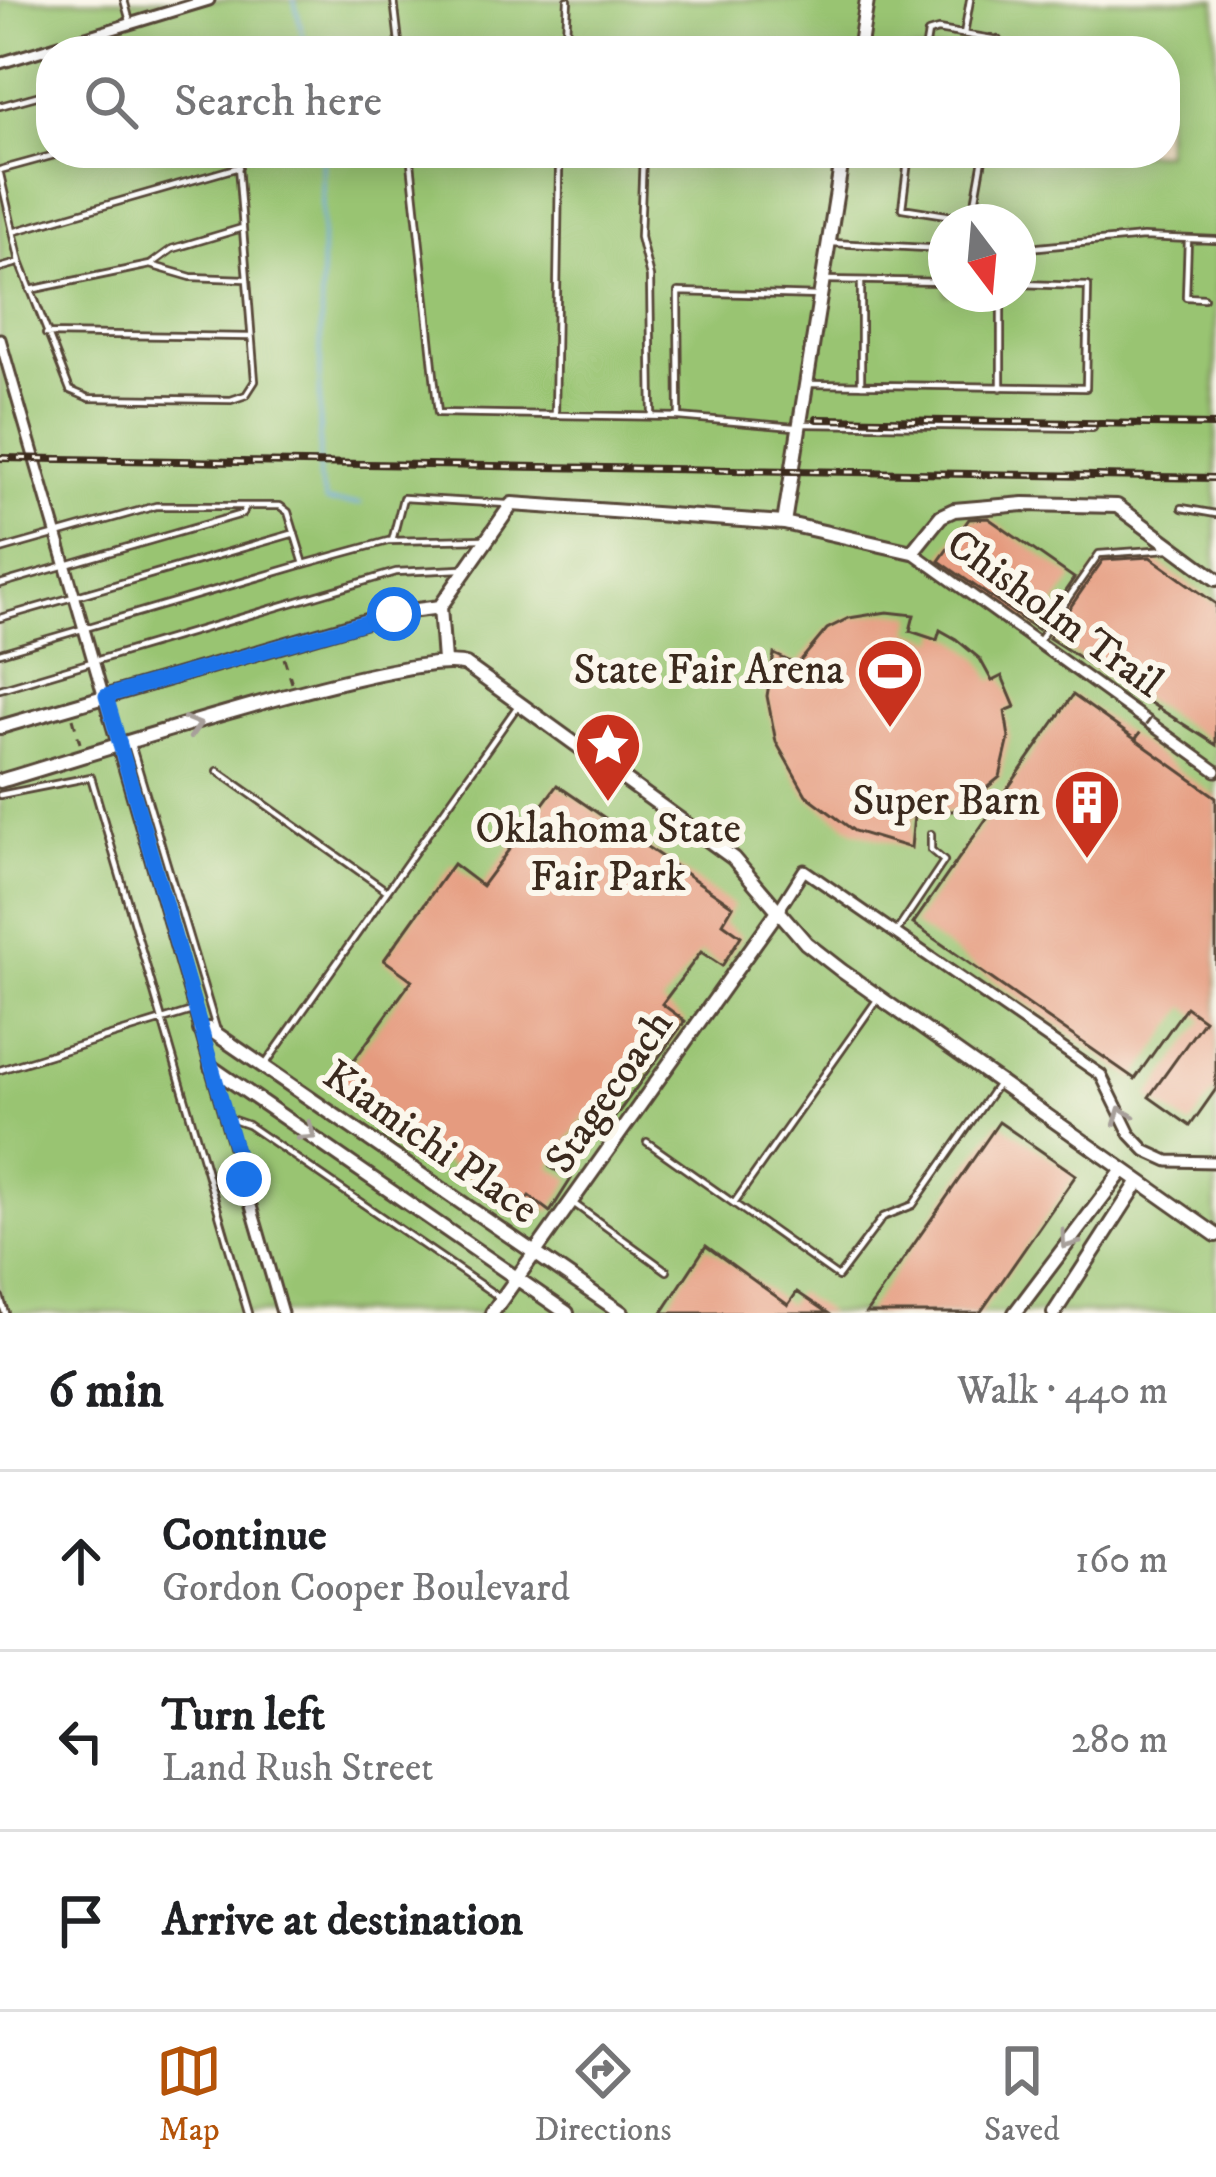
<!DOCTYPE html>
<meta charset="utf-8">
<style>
body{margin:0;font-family:"IM FELL DW Pica",serif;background:#f6f6f6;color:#202124}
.compass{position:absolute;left:928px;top:204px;width:108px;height:108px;border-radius:50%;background:#fff;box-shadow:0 6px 30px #0003;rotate:164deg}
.stop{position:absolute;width:36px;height:36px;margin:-27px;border:9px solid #1a73e8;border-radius:50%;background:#fff}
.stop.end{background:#1a73e8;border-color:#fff;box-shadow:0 3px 12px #0008}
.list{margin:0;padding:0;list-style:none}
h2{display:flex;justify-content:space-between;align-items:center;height:156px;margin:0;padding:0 48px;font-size:51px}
h2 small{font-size:39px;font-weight:400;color:#757577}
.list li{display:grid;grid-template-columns:78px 1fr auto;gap:36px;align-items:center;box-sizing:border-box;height:180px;padding:0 48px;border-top:3px solid #e0e0e0}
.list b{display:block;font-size:45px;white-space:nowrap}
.list p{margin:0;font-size:39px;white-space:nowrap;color:#757577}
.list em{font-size:39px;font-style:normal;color:#757577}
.icon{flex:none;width:66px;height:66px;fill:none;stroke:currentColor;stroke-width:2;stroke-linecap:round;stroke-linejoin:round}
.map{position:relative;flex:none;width:1216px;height:1313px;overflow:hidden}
.search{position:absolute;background:#fff;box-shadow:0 6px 30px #0003;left:36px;right:36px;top:36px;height:132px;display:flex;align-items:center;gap:30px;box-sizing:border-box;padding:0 42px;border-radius:48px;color:#757577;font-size:45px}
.sheet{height:696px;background:#fff}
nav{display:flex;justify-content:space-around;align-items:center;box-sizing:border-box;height:168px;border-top:3px solid #e0e0e0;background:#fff;font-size:33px;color:#757577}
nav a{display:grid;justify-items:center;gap:6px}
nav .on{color:#b45309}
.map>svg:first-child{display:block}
.green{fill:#99c472;stroke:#6a7748;stroke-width:3;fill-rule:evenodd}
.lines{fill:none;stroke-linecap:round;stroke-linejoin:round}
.stream{stroke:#73aae2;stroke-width:3}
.building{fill:#e59b7f}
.service-casing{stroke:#574637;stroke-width:10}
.minor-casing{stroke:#574637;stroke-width:15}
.tertiary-casing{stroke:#574637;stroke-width:18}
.path{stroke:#574637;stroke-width:3;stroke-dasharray:9 9;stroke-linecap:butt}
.service{stroke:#fff;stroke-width:4.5}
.minor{stroke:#fff;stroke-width:9}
.tertiary{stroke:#fff;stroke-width:12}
.rail-casing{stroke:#3b2a1e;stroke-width:8}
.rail{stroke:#fbf7ec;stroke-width:3;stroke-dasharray:9;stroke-linecap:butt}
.path-bridge{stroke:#574637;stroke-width:3;stroke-dasharray:9 9;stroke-linecap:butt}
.oneway{stroke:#a79f9a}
.route{stroke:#1a73e8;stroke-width:15}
.labels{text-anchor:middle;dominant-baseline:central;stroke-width:12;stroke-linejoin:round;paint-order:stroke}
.street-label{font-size:42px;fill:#3b2a1e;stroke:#fbf7ec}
.poi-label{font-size:42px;fill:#3b2a1e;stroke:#fbf7ec;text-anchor:end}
</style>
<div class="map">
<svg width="1216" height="1313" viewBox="0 0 1216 1313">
<rect width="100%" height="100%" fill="#fbf7ec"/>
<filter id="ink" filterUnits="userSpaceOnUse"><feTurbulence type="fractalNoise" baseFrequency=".00833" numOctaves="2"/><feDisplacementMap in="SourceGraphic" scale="24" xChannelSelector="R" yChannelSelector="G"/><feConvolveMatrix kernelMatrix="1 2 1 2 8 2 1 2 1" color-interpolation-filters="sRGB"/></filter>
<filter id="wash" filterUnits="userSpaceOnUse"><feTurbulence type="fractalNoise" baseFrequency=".004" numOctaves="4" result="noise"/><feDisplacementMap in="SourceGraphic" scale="48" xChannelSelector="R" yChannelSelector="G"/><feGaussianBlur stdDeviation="2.7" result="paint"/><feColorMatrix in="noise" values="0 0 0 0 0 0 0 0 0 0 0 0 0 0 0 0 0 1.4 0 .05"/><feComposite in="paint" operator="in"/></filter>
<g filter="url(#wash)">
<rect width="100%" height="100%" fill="#f4e2c7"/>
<path class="green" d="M 0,0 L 1216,0 L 1216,1313 L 0,1313 ZM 51,51 L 1165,51 L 1165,153 L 51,153 ZM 946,222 L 1018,222 L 1018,294 L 946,294 Z"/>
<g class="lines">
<path class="stream" d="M 294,0 L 307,51
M 323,153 L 319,478 L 326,502 L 361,504"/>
</g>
<g id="blocks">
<path class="building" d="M 988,518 L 1074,578 L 1038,630 L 939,561 L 969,519 Z
M 1150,557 L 1216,604 L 1216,745 L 1049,638 L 1103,560 Z
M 887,612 L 914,615 L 910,631 L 937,640 L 940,630 L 956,639 L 980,659 L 992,681 L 1002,676 L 1015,707 L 1005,711 L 1009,738 L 1000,777 L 960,810 L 914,815 L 911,848 L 854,831 L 806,795 L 776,742 L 767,696 L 774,654 L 797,665 L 827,629 L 849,618 Z
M 1073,695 L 1216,797 L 1216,1089 L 1190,1126 L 1149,1097 L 1204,1020 L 1186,1007 L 1135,1079 L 913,924 Z
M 557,785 L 733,906 L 723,923 L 741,936 L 722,966 L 701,952 L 662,1004 L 685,1021 L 607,1128 L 586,1115 L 550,1167 L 571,1179 L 550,1212 L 529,1196 L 517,1212 L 336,1085 L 412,980 L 384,960 L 453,864 L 482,886 Z
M 999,1122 L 1076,1175 L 980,1313 L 866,1313 Z
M 706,1246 L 788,1305 L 797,1292 L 828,1313 L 662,1313 Z"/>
</g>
</g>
<g filter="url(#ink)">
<use href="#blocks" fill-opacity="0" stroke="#574637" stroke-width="3"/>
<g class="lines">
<defs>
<path id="service" d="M 124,0 L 131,25
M 394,0 L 400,51
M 964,34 L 970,0
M 647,38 L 647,51
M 194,51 L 211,51
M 565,51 L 568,0
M 925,51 L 928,33 L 938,30 L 998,40 L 1001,51
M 0,106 L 51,92
M 410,153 L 438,413 L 679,417
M 643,153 L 640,237 L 650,277 L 652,416
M 909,153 L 902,208 L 965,218 L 973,215 L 984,153
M 0,170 L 62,153
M 0,174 L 20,262 L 70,390 L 89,398 L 231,400 L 246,395 L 255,381 L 237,153
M 16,231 L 239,167
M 1188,239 L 1186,297 L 1204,298
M 832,243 L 946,249
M 1018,249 L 1143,237 L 1216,240
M 150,265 L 172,249 L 242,228
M 0,268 L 18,263
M 826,280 L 946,282
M 861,283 L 861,385
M 30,290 L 150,265 L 191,277 L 245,279
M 1001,294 L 1001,388
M 46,334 L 250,337
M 811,384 L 1086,388 L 1088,286 L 1018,284
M 555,415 L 559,170
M 805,424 L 1093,428
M 794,427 L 679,417 L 678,292 L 820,296
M 1182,508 L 1216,514
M 392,541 L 403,498 L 507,504
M 0,550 L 156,506 L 280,506 L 288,512 L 304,564 L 388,541 L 484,539
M 0,584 L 242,514 L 245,509
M 0,618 L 295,533
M 1039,640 L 1099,554 L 1168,549
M 0,653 L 304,564
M 0,689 L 396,572 L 461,569
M 131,744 L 217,1031
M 218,771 L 387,891
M 0,795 L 91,777 L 248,1313
M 897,931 L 944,861 L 931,850 L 931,834
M 267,1062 L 519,704
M 0,1070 L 195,1010
M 225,1117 L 248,1125 L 500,1298
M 647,1142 L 838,1277 L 883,1217 L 913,1205 L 999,1082
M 573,1203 L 667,1271
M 734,1203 L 879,997
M 0,1297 L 5,1313"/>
<path id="minor" d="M 0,63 L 209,0
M 0,339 L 282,1313
M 912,552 L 1216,771
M 780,908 L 804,870 L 1101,1075 L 1130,1134 L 1146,1151 L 1168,1161 L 1216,1162"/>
<path id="tertiary" d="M 859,51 L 867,0
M 784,523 L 843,153
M 444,661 L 440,607 L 512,504 L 784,523 L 912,552 L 941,516 L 954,510 L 1024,504 L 1117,506 L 1216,579
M 0,727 L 394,613 L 440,607
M 0,781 C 76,759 412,648 466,665 L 733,858 L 806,943 L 842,971 L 1216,1235
M 200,1030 L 209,1029 L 622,1313
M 211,1067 L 567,1313
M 492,1313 L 780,908
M 1015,1313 L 1123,1170
M 1054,1313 L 1139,1181"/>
</defs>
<use href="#service" class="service-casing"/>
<use href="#minor" class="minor-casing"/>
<use href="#tertiary" class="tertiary-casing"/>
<path class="path" d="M 284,658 L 292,683
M 73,718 L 80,743"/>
<use href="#service" class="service"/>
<use href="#minor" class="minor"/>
<use href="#tertiary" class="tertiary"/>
<defs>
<path id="rail" d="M 817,419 L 1216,425
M 0,458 L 1216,478"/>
</defs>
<use href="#rail" class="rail-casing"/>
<use href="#rail" class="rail"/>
<path class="path-bridge" d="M 1135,740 L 1159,707"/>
</g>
<defs><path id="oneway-chevron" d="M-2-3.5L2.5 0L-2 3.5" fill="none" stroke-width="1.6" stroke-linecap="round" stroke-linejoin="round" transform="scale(3)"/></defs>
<g class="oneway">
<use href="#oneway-chevron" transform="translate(193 726) rotate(-16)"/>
<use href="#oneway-chevron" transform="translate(1122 1115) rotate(-111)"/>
<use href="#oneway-chevron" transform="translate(308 1133) rotate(34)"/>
<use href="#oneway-chevron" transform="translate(1068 1241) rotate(126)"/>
</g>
</g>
<g class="lines" filter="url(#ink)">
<path class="route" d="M 244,1179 L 106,696 L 394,614"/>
</g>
<defs>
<symbol id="stadium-pin" viewBox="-11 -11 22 30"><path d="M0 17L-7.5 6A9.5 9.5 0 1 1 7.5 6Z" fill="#c8321e" stroke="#fbf7ec"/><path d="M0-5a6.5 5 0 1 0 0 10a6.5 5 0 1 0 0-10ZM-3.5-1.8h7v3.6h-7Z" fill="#fff"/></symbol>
<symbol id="sight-pin" viewBox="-11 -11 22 30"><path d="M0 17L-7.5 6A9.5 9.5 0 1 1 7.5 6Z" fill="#c8321e" stroke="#fbf7ec"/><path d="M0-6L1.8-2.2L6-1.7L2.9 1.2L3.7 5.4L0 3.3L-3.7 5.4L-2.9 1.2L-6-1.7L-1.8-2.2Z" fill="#fff"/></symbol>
<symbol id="building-pin" viewBox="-11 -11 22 30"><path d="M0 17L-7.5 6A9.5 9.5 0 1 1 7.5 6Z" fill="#c8321e" stroke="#fbf7ec"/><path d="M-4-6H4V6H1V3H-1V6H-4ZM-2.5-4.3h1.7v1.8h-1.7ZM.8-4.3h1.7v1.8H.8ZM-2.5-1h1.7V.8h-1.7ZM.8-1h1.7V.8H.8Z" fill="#fff"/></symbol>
</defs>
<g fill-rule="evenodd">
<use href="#stadium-pin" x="852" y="633" width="76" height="104"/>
<use href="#sight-pin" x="570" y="707" width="76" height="104"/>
<use href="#building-pin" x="1049" y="764" width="76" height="104"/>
</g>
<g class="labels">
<g class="street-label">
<text transform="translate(1054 614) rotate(36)">Chisholm Trail</text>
<text transform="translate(610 1092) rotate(-55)">Stagecoach</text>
<text transform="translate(430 1143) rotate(35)">Kiamichi Place</text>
</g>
<g class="poi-label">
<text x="844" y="671">State Fair Arena</text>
<text x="1040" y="802">Super Barn</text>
<text x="608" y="830" text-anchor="middle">Oklahoma State<tspan x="608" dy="48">Fair Park</tspan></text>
</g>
</g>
</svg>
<svg class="compass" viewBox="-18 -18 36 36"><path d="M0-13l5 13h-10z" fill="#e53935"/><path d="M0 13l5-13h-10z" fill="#757577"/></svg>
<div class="stop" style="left:394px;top:614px"></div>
<div class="stop end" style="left:244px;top:1179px"></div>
<div class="search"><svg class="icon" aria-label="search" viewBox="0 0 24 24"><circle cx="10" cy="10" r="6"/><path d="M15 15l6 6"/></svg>Search here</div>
</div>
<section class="sheet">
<h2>6 min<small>Walk · 440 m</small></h2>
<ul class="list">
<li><svg class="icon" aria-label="ahead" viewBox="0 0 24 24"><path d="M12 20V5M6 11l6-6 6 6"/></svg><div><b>Continue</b><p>Gordon Cooper Boulevard</p></div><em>160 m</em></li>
<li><svg class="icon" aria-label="left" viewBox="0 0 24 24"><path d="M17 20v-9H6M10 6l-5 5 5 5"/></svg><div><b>Turn left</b><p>Land Rush Street</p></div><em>280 m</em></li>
<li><svg class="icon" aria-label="arrive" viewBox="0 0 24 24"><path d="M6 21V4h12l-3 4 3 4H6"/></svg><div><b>Arrive at destination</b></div></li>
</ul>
</section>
<nav>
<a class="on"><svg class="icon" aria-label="map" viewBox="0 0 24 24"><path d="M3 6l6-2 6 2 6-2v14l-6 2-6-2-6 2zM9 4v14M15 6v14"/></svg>Map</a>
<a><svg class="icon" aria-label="directions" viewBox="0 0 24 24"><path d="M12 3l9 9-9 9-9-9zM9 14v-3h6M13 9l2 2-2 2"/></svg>Directions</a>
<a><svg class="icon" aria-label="saved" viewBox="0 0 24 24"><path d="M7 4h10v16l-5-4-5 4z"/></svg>Saved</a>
</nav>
